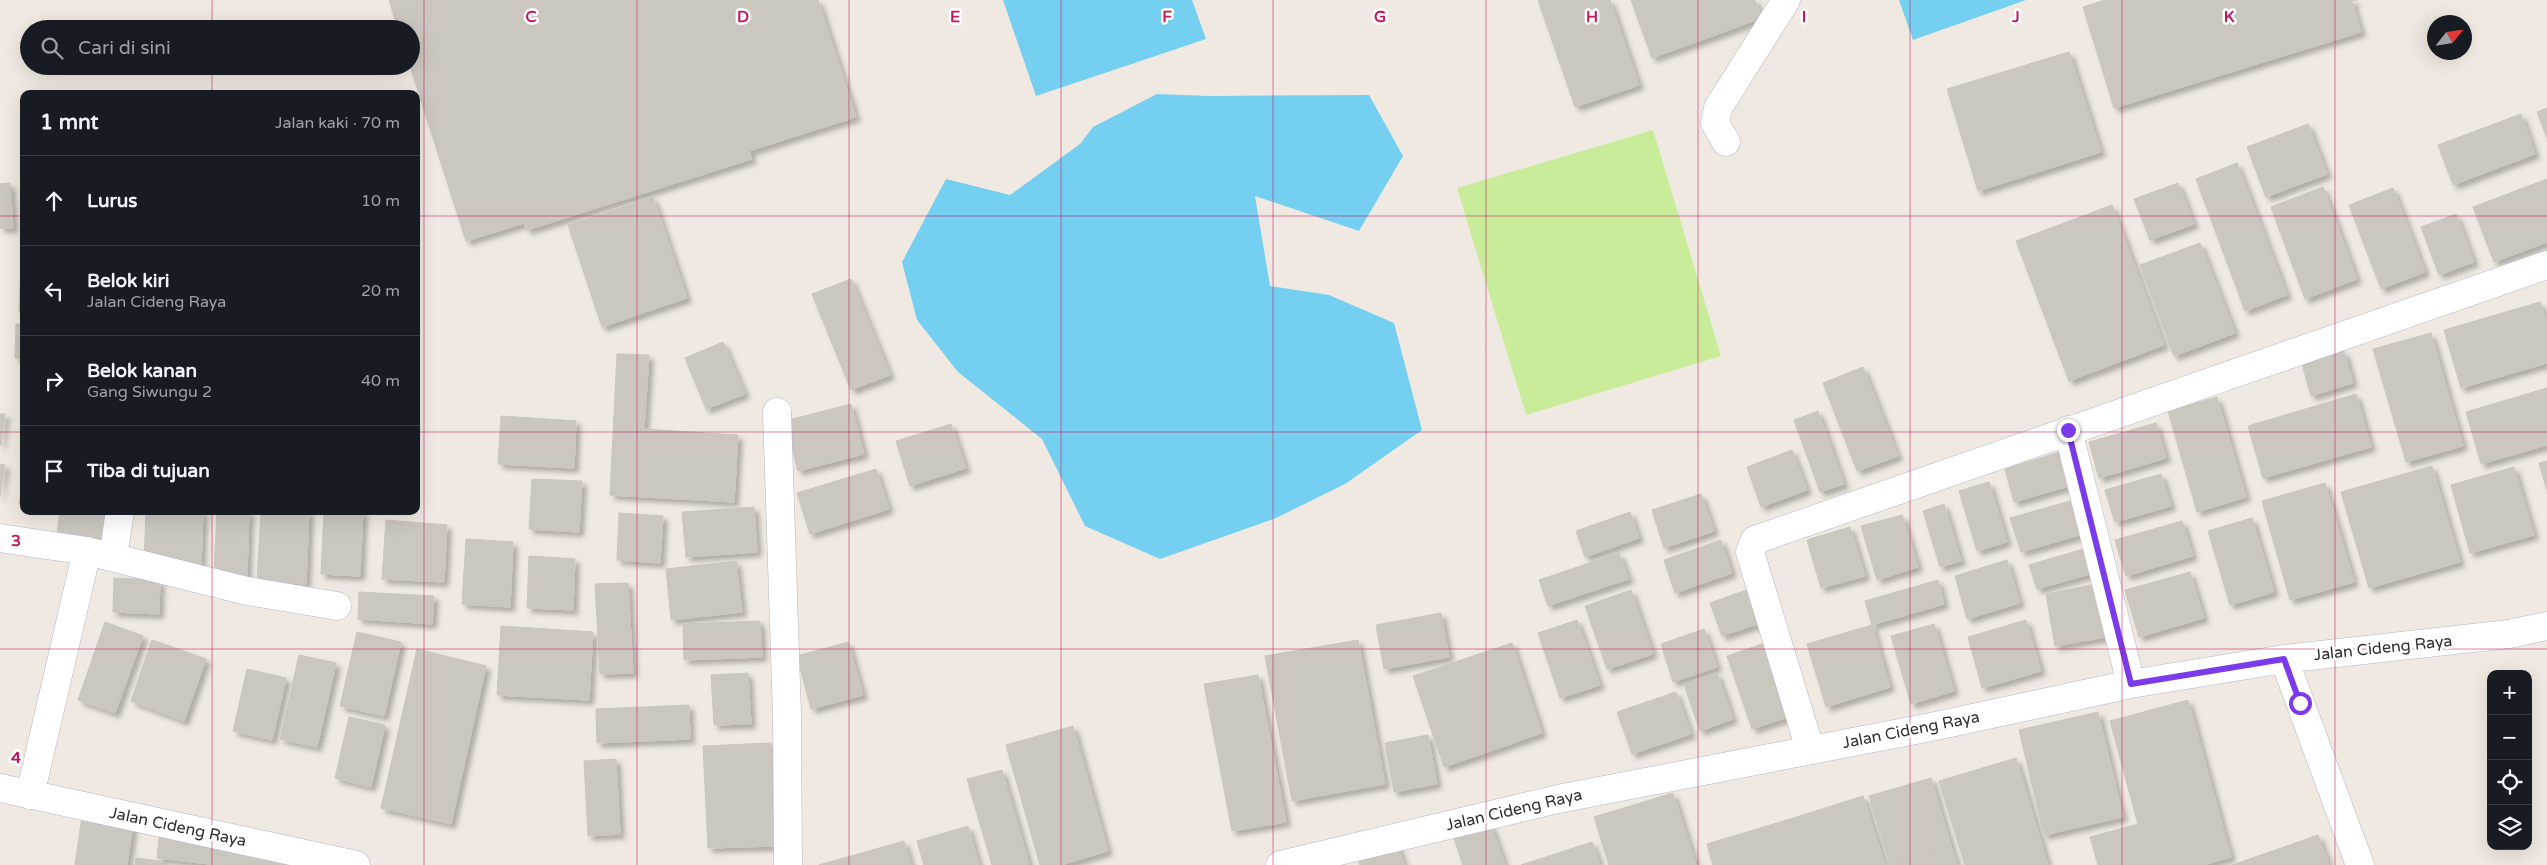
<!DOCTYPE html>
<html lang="id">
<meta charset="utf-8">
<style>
body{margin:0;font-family:"Varela Round",sans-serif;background:#20242c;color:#f1f3f6}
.controls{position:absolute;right:15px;bottom:15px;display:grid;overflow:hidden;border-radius:10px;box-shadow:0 5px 20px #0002}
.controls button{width:45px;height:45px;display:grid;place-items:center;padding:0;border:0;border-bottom:1px solid #363941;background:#171b24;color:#f1f3f6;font:25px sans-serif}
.compass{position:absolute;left:2427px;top:15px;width:45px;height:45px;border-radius:50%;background:#171b24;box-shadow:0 5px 20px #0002;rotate:60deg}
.stop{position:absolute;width:15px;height:15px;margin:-11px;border:4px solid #7c3aed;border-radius:50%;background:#fff}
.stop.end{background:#7c3aed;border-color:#fff;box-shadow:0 1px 5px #0008}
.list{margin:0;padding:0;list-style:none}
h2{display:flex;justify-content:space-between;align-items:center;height:65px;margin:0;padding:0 20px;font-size:21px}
h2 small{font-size:16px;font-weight:400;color:#9ea1a6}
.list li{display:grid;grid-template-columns:32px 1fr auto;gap:15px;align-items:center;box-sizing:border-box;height:90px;padding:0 20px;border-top:1px solid #363941}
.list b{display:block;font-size:19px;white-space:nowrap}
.list p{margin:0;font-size:16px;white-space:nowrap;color:#9ea1a6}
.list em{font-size:16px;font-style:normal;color:#9ea1a6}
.icon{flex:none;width:28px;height:28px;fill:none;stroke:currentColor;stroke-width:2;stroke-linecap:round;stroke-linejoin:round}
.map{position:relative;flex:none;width:2547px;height:865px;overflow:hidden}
.search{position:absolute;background:#171b24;box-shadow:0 5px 20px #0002;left:20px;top:20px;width:400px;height:55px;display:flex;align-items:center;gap:12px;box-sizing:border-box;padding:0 18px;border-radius:28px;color:#9ea1a6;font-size:19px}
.panel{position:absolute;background:#171b24;box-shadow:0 5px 20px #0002;left:20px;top:90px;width:400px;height:425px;border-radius:10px}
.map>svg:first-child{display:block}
.pitch{fill:#c9ec9a}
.water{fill:#75cff0}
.building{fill:#cbc7bf;stroke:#cbc5ba;filter:url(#shadow)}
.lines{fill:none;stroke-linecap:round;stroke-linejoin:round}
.minor-casing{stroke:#b4b7c1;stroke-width:29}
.minor{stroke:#fff;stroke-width:28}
.route{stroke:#7c3aed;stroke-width:6}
.grid{fill:none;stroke:#c2185b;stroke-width:1;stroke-opacity:0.55}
.labels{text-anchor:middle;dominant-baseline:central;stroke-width:5;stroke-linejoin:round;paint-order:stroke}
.street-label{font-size:16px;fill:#2e2e2e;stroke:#fff}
.grid-label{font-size:16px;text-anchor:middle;font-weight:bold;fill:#c2185b;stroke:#fff;stroke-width:5;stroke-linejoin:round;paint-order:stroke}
</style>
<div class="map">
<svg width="2547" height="865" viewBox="0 0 2547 865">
<defs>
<filter id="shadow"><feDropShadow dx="4.5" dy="4.5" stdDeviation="2.5" flood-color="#0004"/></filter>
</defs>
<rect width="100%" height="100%" fill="#efe9e1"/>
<path class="pitch" d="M 1653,130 L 1721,356 L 1526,415 L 1457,188 Z"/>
<path class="water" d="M 1003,0 L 1192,0 L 1206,39 L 1036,96 Z
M 1899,0 L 2026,0 L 1913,40 Z
M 1157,94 L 1209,96 L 1369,95 L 1403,156 L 1359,231 L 1255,196 L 1270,286 L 1329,295 L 1394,323 L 1422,430 L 1345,484 L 1276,518 L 1160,559 L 1085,526 L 1042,439 L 958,372 L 917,320 L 902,262 L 946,179 L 1010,195 L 1080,144 L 1093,127 Z"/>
<path class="building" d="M 389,0 L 818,0 L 856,117 L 749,151 L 752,159 L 527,230 L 524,223 L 466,241 L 410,66 L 411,29 L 398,29 Z
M 1538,0 L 1610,0 L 1639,85 L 1575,107 Z
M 1631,0 L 1755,0 L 1762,18 L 1652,58 Z
M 2105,0 L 2357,0 L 2352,1 L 2361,32 L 2114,108 L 2083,7 Z
M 2069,52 L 2101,152 L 1978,191 L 1947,89 Z
M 2547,108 L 2547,138 L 2537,112 Z
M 2521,114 L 2535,154 L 2453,185 L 2438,145 Z
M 2308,124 L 2327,174 L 2266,197 L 2247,147 Z
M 2237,163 L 2287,295 L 2245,311 L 2196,179 Z
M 2547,179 L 2547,242 L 2494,262 L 2473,207 Z
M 10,183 L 13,228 L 0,228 L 0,184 Z
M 2178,183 L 2194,224 L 2150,240 L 2134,199 Z
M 24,187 L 24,312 L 19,312 Z
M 2323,187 L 2357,279 L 2305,299 L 2271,207 Z
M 2393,188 L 2425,272 L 2381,289 L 2349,205 Z
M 653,197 L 687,298 L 602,327 L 568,225 Z
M 2112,205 L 2164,345 L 2069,381 L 2016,241 Z
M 2456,214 L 2474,262 L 2439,275 L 2421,227 Z
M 2200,243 L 2235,333 L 2174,356 L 2140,265 Z
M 851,279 L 890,375 L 851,390 L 812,294 Z
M 2540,302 L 2547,325 L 2547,363 L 2461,388 L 2444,330 Z
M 16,324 L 24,324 L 24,359 L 15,358 Z
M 2431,333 L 2463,446 L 2406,462 L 2373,349 Z
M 723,342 L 745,394 L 706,409 L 685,358 Z
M 2344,351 L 2353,383 L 2311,396 L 2302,364 Z
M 617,354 L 649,355 L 644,429 L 738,435 L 734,502 L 610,495 Z
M 1863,367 L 1898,456 L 1857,471 L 1823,383 Z
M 2547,388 L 2547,445 L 2481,464 L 2466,412 Z
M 2356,394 L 2371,447 L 2263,478 L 2248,426 Z
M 2217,397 L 2246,497 L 2197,512 L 2168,411 Z
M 851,404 L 864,454 L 798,471 L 785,421 Z
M 1818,411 L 1844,484 L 1820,492 L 1794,420 Z
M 0,414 L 5,414 L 1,445 L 0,445 Z
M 501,416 L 576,421 L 574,468 L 498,464 Z
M 2156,423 L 2166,458 L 2099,478 L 2089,442 Z
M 951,424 L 966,468 L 910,486 L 896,441 Z
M 1792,450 L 1807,490 L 1761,507 L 1747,467 Z
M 2066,450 L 2076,484 L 2014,502 L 2005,469 Z
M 2547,461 L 2547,490 L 2539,463 Z
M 0,464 L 5,465 L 0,496 Z
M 2432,466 L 2460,562 L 2369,588 L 2341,492 Z
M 2514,467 L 2534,535 L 2470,553 L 2451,485 Z
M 876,469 L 889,509 L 810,534 L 797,493 Z
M 2161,474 L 2171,506 L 2115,522 L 2105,490 Z
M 24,475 L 24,505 L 19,504 Z
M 532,479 L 582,481 L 579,532 L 529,529 Z
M 1989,482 L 2007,542 L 1977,551 L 1959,491 Z
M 2325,483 L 2354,582 L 2290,600 L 2262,501 Z
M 1701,494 L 1714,531 L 1664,548 L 1652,510 Z
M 2077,499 L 2087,533 L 2021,552 L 2010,518 Z
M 1944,504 L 1961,561 L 1940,567 L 1923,511 Z
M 754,507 L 757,552 L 686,557 L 682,512 Z
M 60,511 L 114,511 L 108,548 L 56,540 Z
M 146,511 L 203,511 L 201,566 L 144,563 Z
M 217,511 L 249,511 L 247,575 L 214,574 Z
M 261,511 L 309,511 L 306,584 L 257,581 Z
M 324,511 L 363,511 L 360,576 L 321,574 Z
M 1630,512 L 1639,538 L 1585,557 L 1576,531 Z
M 619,513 L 663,516 L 660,563 L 617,560 Z
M 1902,515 L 1918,567 L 1877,580 L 1861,526 Z
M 2252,518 L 2274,592 L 2230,605 L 2208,531 Z
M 386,520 L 447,525 L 444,582 L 382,579 Z
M 2182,521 L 2193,556 L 2126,576 L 2115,540 Z
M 1850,527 L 1865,576 L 1821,588 L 1807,540 Z
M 466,539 L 513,542 L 510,607 L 462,604 Z
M 1721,540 L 1732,573 L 1675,593 L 1664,560 Z
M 2090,547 L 2097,572 L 2037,589 L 2029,565 Z
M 1619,553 L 1629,579 L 1548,606 L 1539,580 Z
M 529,556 L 575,559 L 573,610 L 527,608 Z
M 2007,560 L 2020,603 L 1967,619 L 1955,576 Z
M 736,561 L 742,612 L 671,620 L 666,569 Z
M 2190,572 L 2204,618 L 2139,637 L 2125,590 Z
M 114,578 L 160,580 L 159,614 L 113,612 Z
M 1938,580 L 1944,604 L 1872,625 L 1865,601 Z
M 628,583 L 633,673 L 600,674 L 595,584 Z
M 2096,584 L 2106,637 L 2055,646 L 2046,594 Z
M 1752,588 L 1763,622 L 1722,636 L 1710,603 Z
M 1631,590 L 1653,654 L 1607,669 L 1585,606 Z
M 359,592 L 434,596 L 432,624 L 358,619 Z
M 1441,613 L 1449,657 L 1384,669 L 1376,625 Z
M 1577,620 L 1600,685 L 1560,698 L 1538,633 Z
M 2026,620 L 2041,671 L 1982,688 L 1968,637 Z
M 760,621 L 762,657 L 684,660 L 683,624 Z
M 105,622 L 143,636 L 115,713 L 78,700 Z
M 1934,624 L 1954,691 L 1911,704 L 1891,636 Z
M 1872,625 L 1890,687 L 1826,707 L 1807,644 Z
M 501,626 L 593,632 L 589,700 L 497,695 Z
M 1704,629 L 1717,667 L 1673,682 L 1661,644 Z
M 357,632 L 401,642 L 384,716 L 340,706 Z
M 152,640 L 206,659 L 184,721 L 131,701 Z
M 1358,640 L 1385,784 L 1292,801 L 1265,656 Z
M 848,642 L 863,695 L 811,709 L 797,656 Z
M 1512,643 L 1542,733 L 1444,767 L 1413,676 Z
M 1765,643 L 1791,716 L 1752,729 L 1727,656 Z
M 417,649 L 486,666 L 451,824 L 381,808 Z
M 299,655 L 336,663 L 317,747 L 280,739 Z
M 247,669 L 286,678 L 272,740 L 233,731 Z
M 748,673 L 751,724 L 714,725 L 711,675 Z
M 1717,673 L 1733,719 L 1700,731 L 1684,684 Z
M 1258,675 L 1286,822 L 1232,831 L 1204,684 Z
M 1676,692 L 1691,734 L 1632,754 L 1617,712 Z
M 2188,700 L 2231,857 L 2203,865 L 2098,865 L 2090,837 L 2138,824 L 2110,721 Z
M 689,705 L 690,739 L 597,743 L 596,709 Z
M 2098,712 L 2123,817 L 2044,835 L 2019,730 Z
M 349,717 L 385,725 L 371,787 L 335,778 Z
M 1073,726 L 1108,851 L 1061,865 L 1040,865 L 1006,745 Z
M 1428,735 L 1437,784 L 1394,792 L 1385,743 Z
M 771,743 L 777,846 L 708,848 L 703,746 Z
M 2016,758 L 2048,865 L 1965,865 L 1939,781 Z
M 616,759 L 620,834 L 588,836 L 584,761 Z
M 1002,770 L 1029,864 L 1026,865 L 992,865 L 967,779 Z
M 1931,778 L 1951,846 L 1890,865 L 1869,796 Z
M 1673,793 L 1696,865 L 1609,865 L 1594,817 Z
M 1863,796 L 1885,865 L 1801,865 L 1787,820 Z
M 82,816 L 133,824 L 127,865 L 75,865 Z
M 1787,820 L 1801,865 L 1713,865 L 1707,844 Z
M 1490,823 L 1505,865 L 1463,865 L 1453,835 Z
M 968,826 L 979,865 L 924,865 L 917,841 Z
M 160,828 L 295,865 L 219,865 L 157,858 Z
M 2318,835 L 2329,865 L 2290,865 L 2284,847 Z
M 904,841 L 911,865 L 819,865 Z
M 1592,842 L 1600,865 L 1521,865 Z
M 1397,843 L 1404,865 L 1360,865 L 1357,856 Z
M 1951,846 L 1957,865 L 1891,865 Z
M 2284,847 L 2290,865 L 2232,865 Z
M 136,858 L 161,861 L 160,865 L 135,865 Z"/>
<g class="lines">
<defs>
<path id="minor" d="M 1726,142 L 1715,123 L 1718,108 L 1786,0
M 777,412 L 787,715 L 788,865
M 2068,430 L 2131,684
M 0,538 L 87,551 L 247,591 L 337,606
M 113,557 L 120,511
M 2284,659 L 2360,865
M 1810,749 L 1750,552 L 1755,540 L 2547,265
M 0,788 L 356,865
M 30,795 L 87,551
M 1280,865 L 1558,799 L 1936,726 L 2131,684 L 2284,659 L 2509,634 L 2547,626"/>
</defs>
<use href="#minor" class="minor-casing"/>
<use href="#minor" class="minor"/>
</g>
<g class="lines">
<path class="route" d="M 2068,430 L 2131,684 L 2284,659 L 2300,703"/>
</g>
<path class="grid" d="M 212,0 L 212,29M 424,0 L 424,865M 637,0 L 637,865M 849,0 L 849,865M 1061,0 L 1061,865M 1273,0 L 1273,865M 1486,0 L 1486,865M 1698,0 L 1698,865M 1910,0 L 1910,865M 2122,0 L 2122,865M 2335,0 L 2335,865M 212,66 L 212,94M 0,216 L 24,216M 416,216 L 2547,216M 0,432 L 24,432M 416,432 L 2547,432M 212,511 L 212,865M 0,649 L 2547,649"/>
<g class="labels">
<g class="street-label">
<text transform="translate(2383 648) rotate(-6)">Jalan Cideng Raya</text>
<text transform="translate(1911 730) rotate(-11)">Jalan Cideng Raya</text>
<text transform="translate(1514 810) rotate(-13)">Jalan Cideng Raya</text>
<text transform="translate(178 827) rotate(12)">Jalan Cideng Raya</text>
</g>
</g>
<g class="grid-label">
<text x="531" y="22">C</text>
<text x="743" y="22">D</text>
<text x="955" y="22">E</text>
<text x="1167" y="22">F</text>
<text x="1380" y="22">G</text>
<text x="1592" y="22">H</text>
<text x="1804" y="22">I</text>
<text x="2016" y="22">J</text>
<text x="2229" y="22">K</text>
<text x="16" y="546">3</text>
<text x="16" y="763">4</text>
</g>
</svg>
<div class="controls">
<button>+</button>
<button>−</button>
<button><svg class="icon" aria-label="locate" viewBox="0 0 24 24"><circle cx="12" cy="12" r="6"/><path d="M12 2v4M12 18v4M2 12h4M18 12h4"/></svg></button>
<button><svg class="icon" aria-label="layers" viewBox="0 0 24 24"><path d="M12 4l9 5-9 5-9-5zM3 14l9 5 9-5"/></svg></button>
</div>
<svg class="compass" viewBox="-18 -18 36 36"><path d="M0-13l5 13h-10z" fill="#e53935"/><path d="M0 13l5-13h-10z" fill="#9ea1a6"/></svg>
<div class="stop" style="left:2300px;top:703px"></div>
<div class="stop end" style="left:2068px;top:430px"></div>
<div class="search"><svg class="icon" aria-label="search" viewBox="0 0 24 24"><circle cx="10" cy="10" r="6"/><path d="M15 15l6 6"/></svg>Cari di sini</div>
<section class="panel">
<h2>1 mnt<small>Jalan kaki · 70 m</small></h2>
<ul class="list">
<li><svg class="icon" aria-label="ahead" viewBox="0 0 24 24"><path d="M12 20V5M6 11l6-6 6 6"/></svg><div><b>Lurus</b></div><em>10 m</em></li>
<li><svg class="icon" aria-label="left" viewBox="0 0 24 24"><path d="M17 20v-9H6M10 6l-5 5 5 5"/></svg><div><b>Belok kiri</b><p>Jalan Cideng Raya</p></div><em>20 m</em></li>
<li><svg class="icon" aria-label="right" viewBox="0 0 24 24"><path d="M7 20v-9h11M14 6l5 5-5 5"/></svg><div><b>Belok kanan</b><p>Gang Siwungu 2</p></div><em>40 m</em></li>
<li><svg class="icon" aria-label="arrive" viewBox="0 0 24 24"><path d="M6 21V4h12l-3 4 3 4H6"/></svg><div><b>Tiba di tujuan</b></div></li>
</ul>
</section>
</div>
